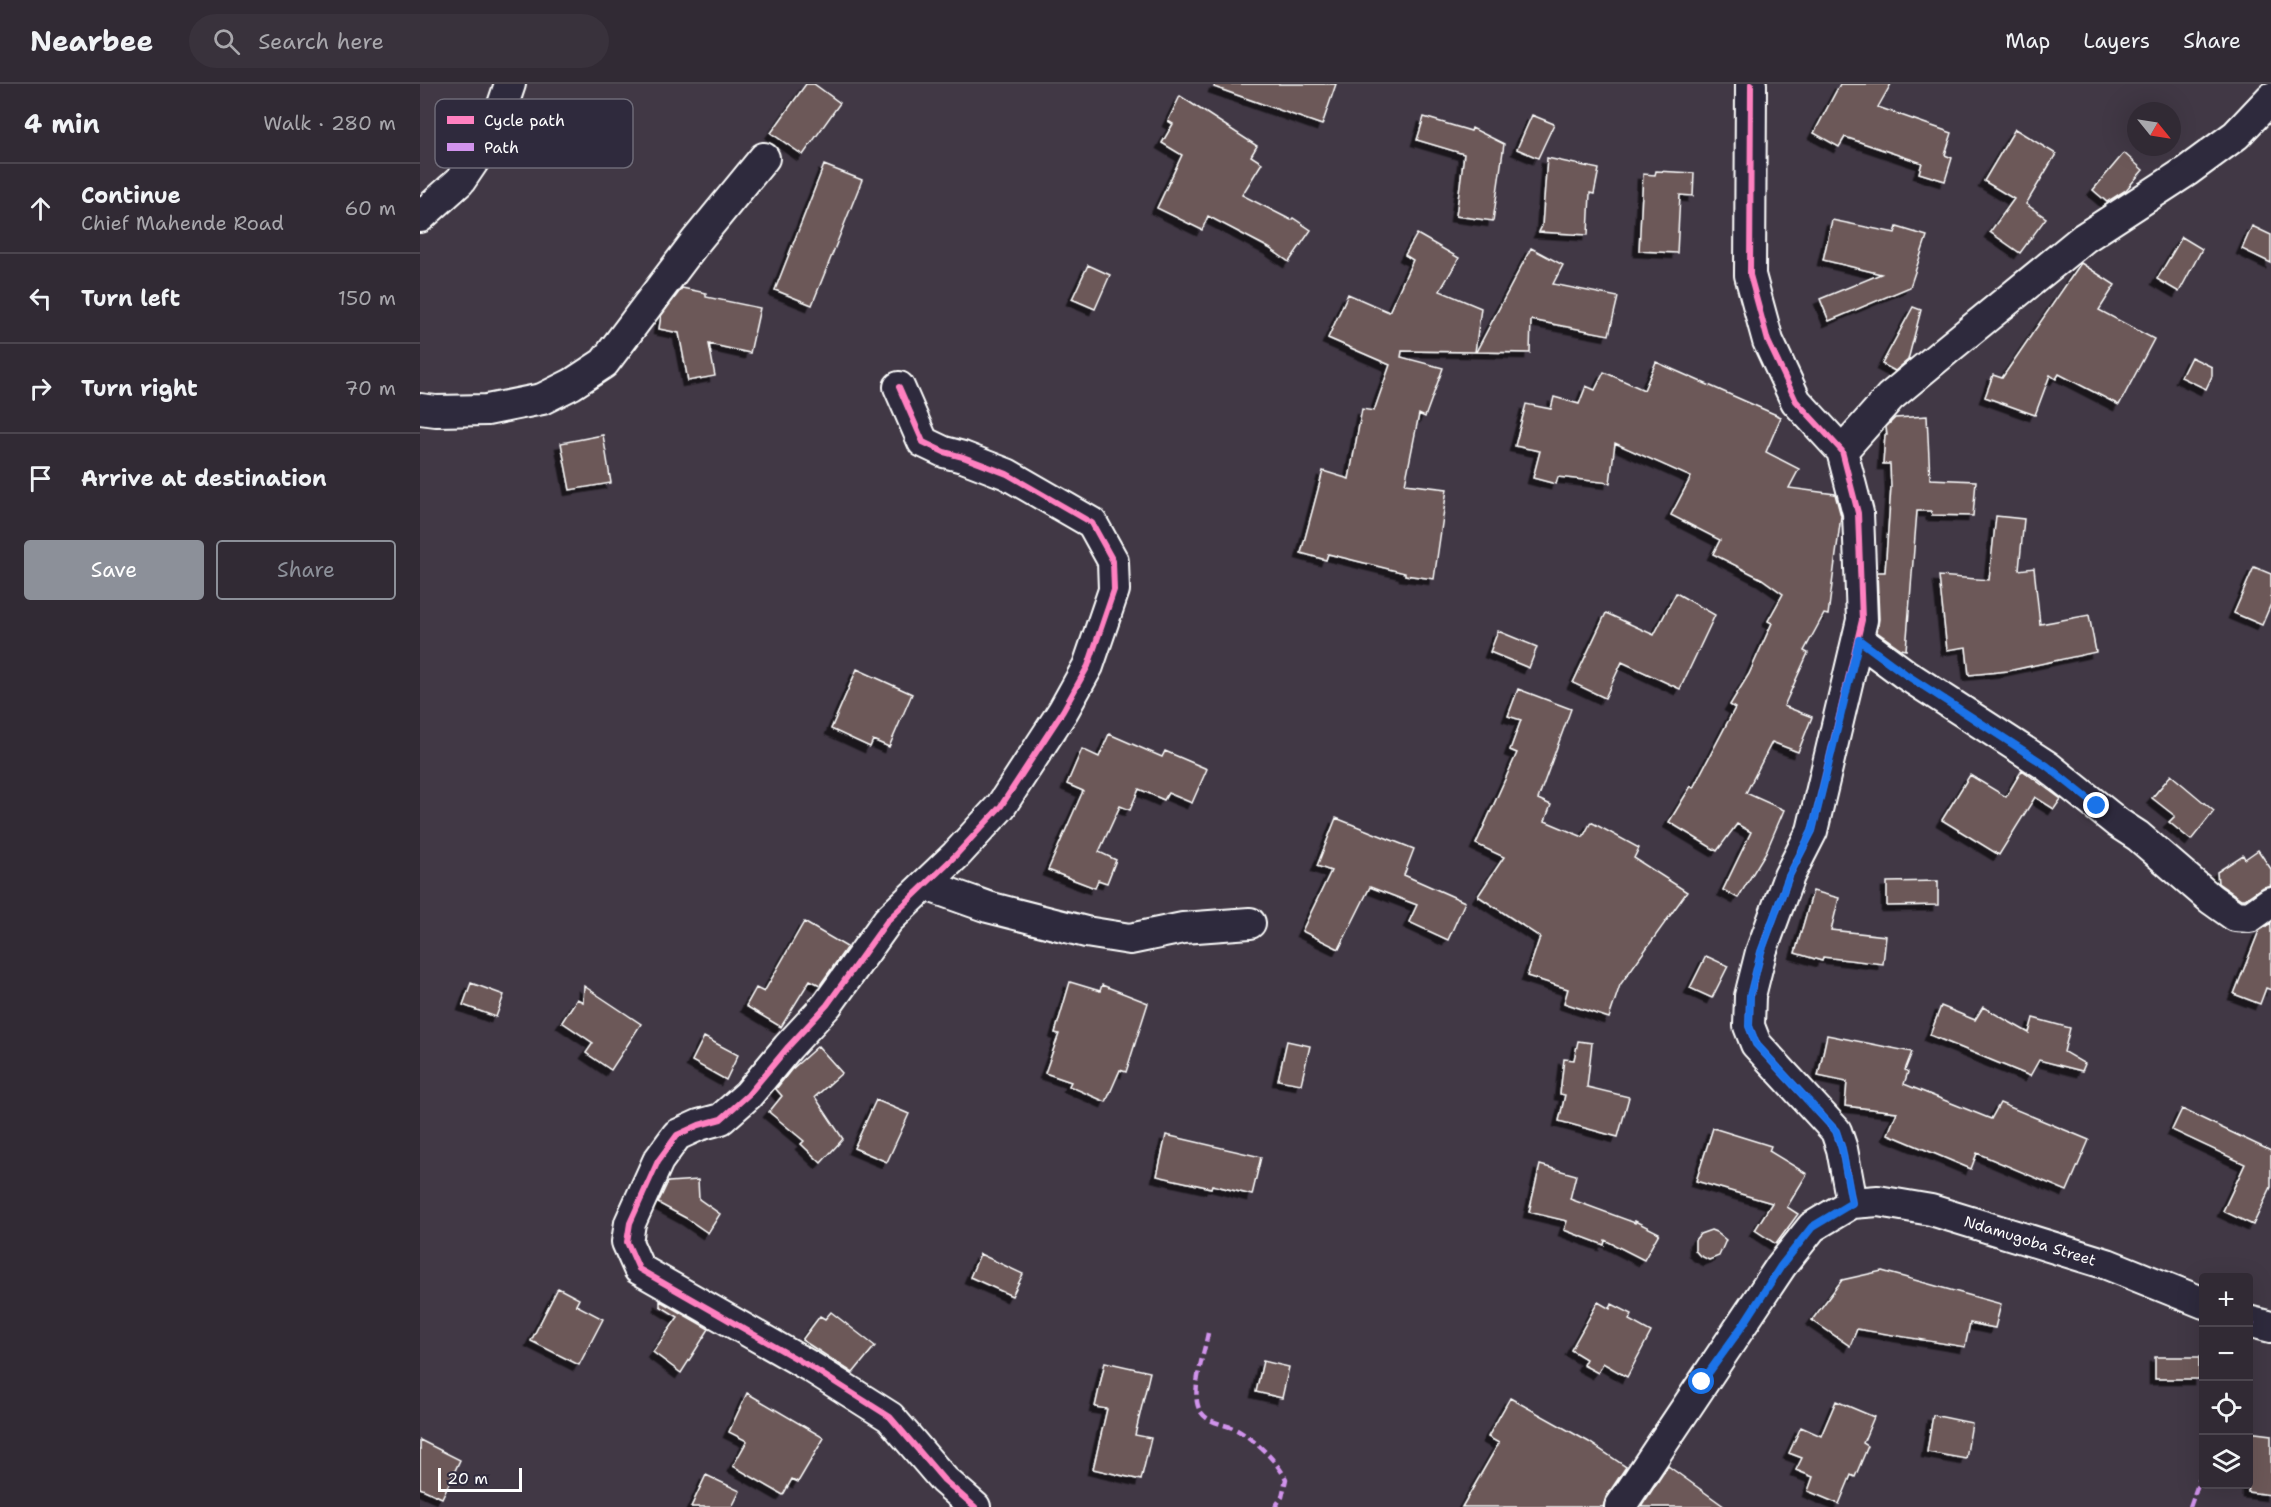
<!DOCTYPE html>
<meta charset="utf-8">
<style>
body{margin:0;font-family:"Shantell Sans",sans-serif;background:#39323c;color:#f1f3f6}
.controls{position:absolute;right:18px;bottom:18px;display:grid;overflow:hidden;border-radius:6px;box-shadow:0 6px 24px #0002}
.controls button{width:54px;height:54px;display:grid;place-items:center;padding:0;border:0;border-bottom:2px solid #4c464f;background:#312a34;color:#f1f3f6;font:30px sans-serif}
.compass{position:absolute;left:1707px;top:18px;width:54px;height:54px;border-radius:50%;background:#312a34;box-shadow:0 6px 24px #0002;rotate:120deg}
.scale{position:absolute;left:18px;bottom:15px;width:84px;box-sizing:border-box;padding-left:6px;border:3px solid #fff;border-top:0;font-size:16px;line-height:21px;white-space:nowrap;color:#fff;-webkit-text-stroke:4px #2f2a3d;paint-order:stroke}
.stop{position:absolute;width:18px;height:18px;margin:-14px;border:4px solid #1a73e8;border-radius:50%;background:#fff}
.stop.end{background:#1a73e8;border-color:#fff;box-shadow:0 2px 6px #0008}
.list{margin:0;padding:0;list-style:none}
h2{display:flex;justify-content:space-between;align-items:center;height:78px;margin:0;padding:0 24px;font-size:26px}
h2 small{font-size:20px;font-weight:400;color:#a8a7ac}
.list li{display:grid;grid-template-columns:39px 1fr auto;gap:18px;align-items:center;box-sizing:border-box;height:90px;padding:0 24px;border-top:2px solid #4c464f}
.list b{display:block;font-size:22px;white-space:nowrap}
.list p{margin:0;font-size:20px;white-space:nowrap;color:#a8a7ac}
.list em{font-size:20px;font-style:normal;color:#a8a7ac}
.actions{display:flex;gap:12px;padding:18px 24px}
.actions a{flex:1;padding:14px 0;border:2px solid #8c9099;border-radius:6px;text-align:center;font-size:21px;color:#8c9099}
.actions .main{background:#8c9099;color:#fff}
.icon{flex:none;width:33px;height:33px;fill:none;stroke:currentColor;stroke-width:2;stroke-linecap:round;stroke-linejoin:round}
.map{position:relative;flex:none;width:1851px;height:1423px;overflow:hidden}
header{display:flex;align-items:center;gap:36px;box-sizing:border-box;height:84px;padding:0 30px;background:#312a34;border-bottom:2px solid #4c464f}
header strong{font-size:28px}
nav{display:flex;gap:33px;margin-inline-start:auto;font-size:21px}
.search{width:420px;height:54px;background:#39323c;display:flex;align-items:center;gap:15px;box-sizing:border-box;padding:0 21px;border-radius:33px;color:#a8a7ac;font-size:22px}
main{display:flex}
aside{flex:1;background:#312a34}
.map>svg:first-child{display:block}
.building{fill:#6c5959;stroke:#fff;stroke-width:1.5;filter:url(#shadow)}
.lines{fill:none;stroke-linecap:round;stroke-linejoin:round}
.minor-casing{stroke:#fff;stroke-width:34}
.minor{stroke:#2f2a3d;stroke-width:30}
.quiet{stroke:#d193ec;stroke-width:4.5;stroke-dasharray:9 4.5;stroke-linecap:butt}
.cycleway-casing{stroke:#2f2a3d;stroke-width:10}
.cycleway{stroke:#ff80c0;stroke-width:6}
.route{stroke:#1a73e8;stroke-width:8}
.labels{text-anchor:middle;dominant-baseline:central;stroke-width:4.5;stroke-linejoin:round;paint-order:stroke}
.street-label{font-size:15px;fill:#fff;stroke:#2f2a3d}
.key{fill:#2f2a3d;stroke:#6d6a77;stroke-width:1.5}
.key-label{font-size:16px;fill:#fff}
</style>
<header>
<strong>Nearbee</strong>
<div class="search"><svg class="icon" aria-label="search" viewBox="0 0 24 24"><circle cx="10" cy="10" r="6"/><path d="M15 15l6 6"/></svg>Search here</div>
<nav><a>Map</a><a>Layers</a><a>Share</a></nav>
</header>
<main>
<aside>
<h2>4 min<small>Walk · 280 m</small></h2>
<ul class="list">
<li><svg class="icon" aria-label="ahead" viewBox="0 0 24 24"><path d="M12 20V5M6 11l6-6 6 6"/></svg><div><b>Continue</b><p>Chief Mahende Road</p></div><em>60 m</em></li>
<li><svg class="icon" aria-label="left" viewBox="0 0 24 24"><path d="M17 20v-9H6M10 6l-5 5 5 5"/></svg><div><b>Turn left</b></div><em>150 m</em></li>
<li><svg class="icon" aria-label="right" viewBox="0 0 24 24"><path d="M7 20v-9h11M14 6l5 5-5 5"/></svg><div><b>Turn right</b></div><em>70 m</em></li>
<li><svg class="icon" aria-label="arrive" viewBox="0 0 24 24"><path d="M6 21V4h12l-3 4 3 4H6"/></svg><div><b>Arrive at destination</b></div></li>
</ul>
<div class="actions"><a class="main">Save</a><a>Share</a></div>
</aside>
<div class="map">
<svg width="1851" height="1423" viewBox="0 0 1851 1423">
<defs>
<filter id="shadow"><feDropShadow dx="-5.5" dy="5.5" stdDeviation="0" flood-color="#0009"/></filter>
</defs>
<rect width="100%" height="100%" fill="#413845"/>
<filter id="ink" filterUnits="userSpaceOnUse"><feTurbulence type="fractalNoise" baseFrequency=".0167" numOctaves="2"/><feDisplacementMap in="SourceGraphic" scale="12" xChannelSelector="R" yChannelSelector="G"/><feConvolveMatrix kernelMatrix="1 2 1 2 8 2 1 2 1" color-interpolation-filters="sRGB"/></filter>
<g filter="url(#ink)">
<path class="building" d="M 386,0 L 394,0 L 420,19 L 383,71 L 351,49 Z
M 795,0 L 916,0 L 902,41 L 794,3 Z
M 1420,0 L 1471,0 L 1458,23 L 1532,49 L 1525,71 L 1532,74 L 1525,97 L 1499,89 L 1502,79 L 1425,53 L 1419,63 L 1394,49 Z
M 760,12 L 837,62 L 831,72 L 842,79 L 822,111 L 871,136 L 873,134 L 891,146 L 869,178 L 849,164 L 788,132 L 782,146 L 737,124 L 762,71 L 742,59 L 753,40 L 748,37 Z
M 1112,31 L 1134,40 L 1118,74 L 1097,65 Z
M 1004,33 L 1051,47 L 1052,44 L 1084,60 L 1073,137 L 1036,132 L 1044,70 L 997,56 Z
M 1595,45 L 1636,70 L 1606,120 L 1626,134 L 1600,169 L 1570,148 L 1594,115 L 1564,97 Z
M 1704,69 L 1723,86 L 1706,106 L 1687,118 L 1673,106 Z
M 1127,74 L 1179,85 L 1174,110 L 1170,109 L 1168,151 L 1119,148 L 1122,142 Z
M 404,81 L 442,96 L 392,221 L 355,206 Z
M 1236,87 L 1274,89 L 1273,112 L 1260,111 L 1257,169 L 1219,167 L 1223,90 L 1235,91 Z
M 1412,136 L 1475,149 L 1477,143 L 1507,152 L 1490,203 L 1409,237 L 1400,215 L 1461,190 L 1403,176 Z
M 1832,142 L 1851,151 L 1851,179 L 1822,165 Z
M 997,150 L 1039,174 L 1020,207 L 1061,224 L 1055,268 L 982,267 L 981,273 L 1023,284 L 1005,333 L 999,330 L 985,400 L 1027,405 L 1014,495 L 985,491 L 985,489 L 908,470 L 906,476 L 881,469 L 903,387 L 929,395 L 942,325 L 954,327 L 970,281 L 908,254 L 928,210 L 969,228 L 993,176 L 985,171 Z
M 1762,153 L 1782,165 L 1759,208 L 1737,195 Z
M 1111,164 L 1143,181 L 1133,200 L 1198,213 L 1189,251 L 1111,236 L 1110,269 L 1056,268 Z
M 1661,179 L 1695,201 L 1679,226 L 1734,255 L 1699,321 L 1639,290 L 1636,295 L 1630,291 L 1615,331 L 1565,313 L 1573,291 L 1582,294 Z
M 668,181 L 690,191 L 675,225 L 652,215 Z
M 262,204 L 286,209 L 286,213 L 340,224 L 330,269 L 289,260 L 295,292 L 268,297 L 259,249 L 239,245 L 241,232 Z
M 1493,223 L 1501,226 L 1488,276 L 1475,287 L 1462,280 Z
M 1771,273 L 1792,283 L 1792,292 L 1786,305 L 1761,293 Z
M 1236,278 L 1361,333 L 1346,368 L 1379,385 L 1369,404 L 1415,410 L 1421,432 L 1408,531 L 1404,530 L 1384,567 L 1388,569 L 1364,622 L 1392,633 L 1378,668 L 1352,658 L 1326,709 L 1364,726 L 1346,768 L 1318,814 L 1303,806 L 1331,748 L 1317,740 L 1297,767 L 1249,738 L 1271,702 L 1273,704 L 1315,624 L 1310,621 L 1329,590 L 1352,539 L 1348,537 L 1363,510 L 1342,495 L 1293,470 L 1300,456 L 1251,431 L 1271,393 L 1195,359 L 1190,399 L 1138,393 L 1136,400 L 1113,394 L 1120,367 L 1095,362 L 1106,320 L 1131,325 L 1134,313 L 1159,320 L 1166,302 L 1175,306 L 1184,288 L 1224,306 Z
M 1507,332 L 1510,395 L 1556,397 L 1553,432 L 1512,431 L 1511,427 L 1497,427 L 1486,566 L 1481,565 L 1457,548 L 1459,535 L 1457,488 L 1465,488 L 1471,403 L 1470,380 L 1463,380 L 1465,351 L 1467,351 L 1466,343 L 1475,334 Z
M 183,351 L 191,399 L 150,406 L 141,359 Z
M 1576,432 L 1604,435 L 1599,486 L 1614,484 L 1620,540 L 1669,531 L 1676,568 L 1588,587 L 1549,591 L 1546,563 L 1527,566 L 1519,492 L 1569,496 Z
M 1834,483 L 1851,490 L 1851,520 L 1842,541 L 1814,529 Z
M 1256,509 L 1295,531 L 1260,605 L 1202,578 L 1185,614 L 1153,599 L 1186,529 L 1234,551 Z
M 1078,547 L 1117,563 L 1109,584 L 1070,568 Z
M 437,585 L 492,610 L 469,663 L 453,656 L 450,663 L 411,645 Z
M 1098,605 L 1151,625 L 1118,715 L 1131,721 L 1125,737 L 1163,753 L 1171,738 L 1219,764 L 1214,774 L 1267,808 L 1200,901 L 1189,934 L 1144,919 L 1148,905 L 1107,892 L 1120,853 L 1058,812 L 1084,773 L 1056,760 L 1097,669 L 1090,666 L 1101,636 L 1088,632 Z
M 689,650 L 742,673 L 745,667 L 787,685 L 772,719 L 748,709 L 744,716 L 719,705 L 710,726 L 700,722 L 679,768 L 696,776 L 687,799 L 678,796 L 675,804 L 628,786 L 663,707 L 647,700 L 662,665 L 679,673 Z
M 1602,686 L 1641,715 L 1634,725 L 1615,713 L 1579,771 L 1522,736 L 1550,691 L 1586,713 Z
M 1751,691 L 1794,727 L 1771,756 L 1749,738 L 1755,732 L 1732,714 Z
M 916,734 L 994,765 L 984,791 L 1045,818 L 1028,856 L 989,838 L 997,821 L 950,803 L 919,865 L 882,847 L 911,787 L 897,782 Z
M 1838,766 L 1851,785 L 1851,801 L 1841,804 L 1825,815 L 1821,815 L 1798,799 L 1797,788 L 1823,771 L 1825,775 Z
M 1518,797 L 1518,821 L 1467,822 L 1467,798 Z
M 1393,807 L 1419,814 L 1411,846 L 1466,852 L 1463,880 L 1403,873 L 1402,877 L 1375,869 Z
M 384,838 L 427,863 L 400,901 L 390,896 L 361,943 L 326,922 L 336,904 L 344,908 Z
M 1851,839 L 1851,906 L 1846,904 L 1840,920 L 1814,910 L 1839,847 Z
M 1286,872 L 1308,882 L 1292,914 L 1270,904 Z
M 650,898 L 680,907 L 682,901 L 728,919 L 706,988 L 700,986 L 686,1018 L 649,1002 L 651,998 L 625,989 L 639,950 L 635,949 Z
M 51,899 L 84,911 L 76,933 L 43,921 Z
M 164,902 L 221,940 L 191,986 L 166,969 L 173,959 L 142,938 L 157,915 L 163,918 Z
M 1521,922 L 1555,936 L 1563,923 L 1609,949 L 1613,934 L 1650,944 L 1644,968 L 1665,980 L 1662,987 L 1619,976 L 1610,992 L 1510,951 Z
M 1407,951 L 1492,968 L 1485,986 L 1488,988 L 1484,1000 L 1571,1035 L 1580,1019 L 1669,1056 L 1647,1107 L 1557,1069 L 1551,1085 L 1468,1050 L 1477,1028 L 1425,1022 L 1427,998 L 1398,992 Z
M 284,953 L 318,971 L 306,996 L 272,977 Z
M 867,957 L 890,962 L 881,1000 L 858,996 Z
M 1158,957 L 1172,959 L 1167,1003 L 1209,1013 L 1198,1053 L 1139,1037 L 1145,1011 L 1140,1010 L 1144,975 L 1154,976 Z
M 398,962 L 422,989 L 395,1013 L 423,1055 L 401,1079 L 381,1060 L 384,1057 L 349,1028 L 362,1012 L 356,1005 L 371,986 Z
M 456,1016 L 489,1030 L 467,1078 L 434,1064 Z
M 1762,1025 L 1851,1067 L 1851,1103 L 1833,1141 L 1803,1127 L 1825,1080 L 1752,1046 Z
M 1293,1044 L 1351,1062 L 1349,1067 L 1387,1090 L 1367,1123 L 1378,1130 L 1356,1160 L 1335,1146 L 1352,1119 L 1276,1097 Z
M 746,1051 L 841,1073 L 832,1111 L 792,1101 L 791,1104 L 737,1092 Z
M 1120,1081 L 1156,1091 L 1150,1115 L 1215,1139 L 1215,1137 L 1239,1149 L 1224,1176 L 1185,1156 L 1184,1161 L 1144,1146 L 1147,1137 L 1109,1128 Z
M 278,1096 L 279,1115 L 300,1130 L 288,1149 L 266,1134 L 238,1119 L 248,1098 Z
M 1291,1146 L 1296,1148 L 1306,1156 L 1299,1172 L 1289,1176 L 1279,1171 L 1275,1166 L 1275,1156 L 1280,1150 Z
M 560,1170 L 603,1190 L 592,1212 L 550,1193 Z
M 1462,1187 L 1581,1220 L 1575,1244 L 1550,1239 L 1545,1263 L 1437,1245 L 1430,1262 L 1392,1236 L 1422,1196 Z
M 138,1204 L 159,1215 L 156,1221 L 183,1235 L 159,1281 L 111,1257 Z
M 240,1217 L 289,1245 L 261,1289 L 233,1268 L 258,1233 L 240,1222 Z
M 1178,1218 L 1190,1225 L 1192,1220 L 1212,1230 L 1209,1236 L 1231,1248 L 1207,1293 L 1183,1279 L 1178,1289 L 1163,1281 L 1166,1275 L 1151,1266 Z
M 411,1228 L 455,1262 L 433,1289 L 382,1256 L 400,1232 L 405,1235 Z
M 1735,1273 L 1779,1273 L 1779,1295 L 1735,1295 Z
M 843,1277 L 869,1283 L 862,1314 L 836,1308 Z
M 685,1278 L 730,1288 L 715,1351 L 731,1354 L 721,1396 L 673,1385 L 687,1325 L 675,1323 Z
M 327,1309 L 404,1354 L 378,1398 L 372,1395 L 363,1411 L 313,1382 L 327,1357 L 309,1348 Z
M 1090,1314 L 1169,1358 L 1206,1383 L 1186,1413 L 1183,1423 L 1042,1423 L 1079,1359 L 1068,1353 Z
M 1416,1317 L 1454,1333 L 1443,1359 L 1448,1362 L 1435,1393 L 1431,1391 L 1419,1420 L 1388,1407 L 1393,1393 L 1376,1386 L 1382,1374 L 1369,1369 L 1381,1343 L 1401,1352 Z
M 1513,1331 L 1552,1339 L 1546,1375 L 1507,1368 Z
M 1828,1348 L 1851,1351 L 1851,1411 L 1828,1408 Z
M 0,1356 L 40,1376 L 22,1414 L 0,1404 Z
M 1248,1382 L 1305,1423 L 1221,1423 Z
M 286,1391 L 320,1407 L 312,1423 L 271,1423 Z"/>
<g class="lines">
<defs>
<path id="minor" d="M 1331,0 L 1330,191 L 1348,257 L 1376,317 L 1422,367 L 1438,429 L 1442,536 L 1392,747 L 1369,792 L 1341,868 L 1330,912 L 1329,942 L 1336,960 L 1416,1047 L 1422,1065 L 1432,1119
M 0,133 L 40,97 L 74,47 L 90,0
M 479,303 L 503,358 L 524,368 L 543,373 L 587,390 L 672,439 L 693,477 L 694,506 L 668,582 L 643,627 L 581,722 L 536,771 L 468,836 L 407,921 L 368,963 L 328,1011 L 301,1035 L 279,1041 L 257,1051 L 238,1077 L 210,1139 L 207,1158 L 219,1185 L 391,1283 L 470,1333 L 524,1396 L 555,1423
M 0,325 L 16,327 L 67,326 L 122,315 L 152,300 L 184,279 L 276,157 L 344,74
M 1422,367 L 1470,313 L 1529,264 L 1664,154 L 1767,87 L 1816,51 L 1851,14
M 1439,556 L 1485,590 L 1627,682 L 1698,739 L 1718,752 L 1791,815 L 1815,832 L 1830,833 L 1851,818
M 506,801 L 568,823 L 666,848 L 710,855 L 763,844 L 830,839
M 1828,1237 L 1851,1243
M 1200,1423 L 1361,1182 L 1392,1143 L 1432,1119 L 1458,1117 L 1511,1126 L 1687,1180 L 1784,1219"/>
</defs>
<use href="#minor" class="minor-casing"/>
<use href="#minor" class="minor"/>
<path class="quiet" d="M 788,1249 C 784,1270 774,1296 777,1318 C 781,1340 802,1338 817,1346 C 836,1357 856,1376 866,1395 L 862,1413 L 855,1423
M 1828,1253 L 1833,1239
M 1770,1423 L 1784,1383"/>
<defs>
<path id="cycleway" d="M 1331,0 L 1330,191 L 1348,257 L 1376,317 L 1422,367 L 1438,429 L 1442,536 L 1392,747 L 1369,792 L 1341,868 L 1330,912 L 1329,942 L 1336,960 L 1416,1047 L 1422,1065 L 1432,1119
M 479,303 L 503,358 L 524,368 L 543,373 L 587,390 L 672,439 L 693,477 L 694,506 L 668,582 L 643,627 L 581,722 L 536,771 L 468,836 L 407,921 L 368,963 L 328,1011 L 301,1035 L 279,1041 L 257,1051 L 238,1077 L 210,1139 L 207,1158 L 219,1185 L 391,1283 L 470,1333 L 524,1396 L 555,1423"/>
</defs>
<use href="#cycleway" class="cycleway-casing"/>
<use href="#cycleway" class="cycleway"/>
</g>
</g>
<g class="lines" filter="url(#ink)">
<path class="route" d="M 1282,1298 L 1323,1241 L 1361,1182 L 1392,1143 L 1432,1119 L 1422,1065 L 1416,1047 L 1336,960 L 1329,942 L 1330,912 L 1341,868 L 1369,792 L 1392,747 L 1439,556 L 1485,590 L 1627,682 L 1677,722"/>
</g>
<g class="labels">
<g class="street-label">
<text transform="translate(1610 1157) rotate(17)">Ndamugoba Street</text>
</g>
</g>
<rect x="15" y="15" width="198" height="69" rx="9" class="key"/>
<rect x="27" y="32" width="27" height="8" fill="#ff80c0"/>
<rect x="27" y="59" width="27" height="8" fill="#d193ec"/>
<g class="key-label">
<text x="64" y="42">Cycle path</text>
<text x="64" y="69">Path</text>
</g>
</svg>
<div class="controls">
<button>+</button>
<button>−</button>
<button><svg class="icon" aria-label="locate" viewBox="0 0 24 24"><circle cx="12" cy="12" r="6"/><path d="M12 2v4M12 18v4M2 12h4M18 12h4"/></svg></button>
<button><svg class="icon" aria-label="layers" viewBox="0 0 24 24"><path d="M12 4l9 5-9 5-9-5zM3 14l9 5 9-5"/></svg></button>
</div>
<svg class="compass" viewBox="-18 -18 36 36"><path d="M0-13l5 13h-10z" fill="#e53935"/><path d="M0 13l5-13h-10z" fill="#a8a7ac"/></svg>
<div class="scale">20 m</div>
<div class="stop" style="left:1282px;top:1298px"></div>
<div class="stop end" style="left:1677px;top:722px"></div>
</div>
</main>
